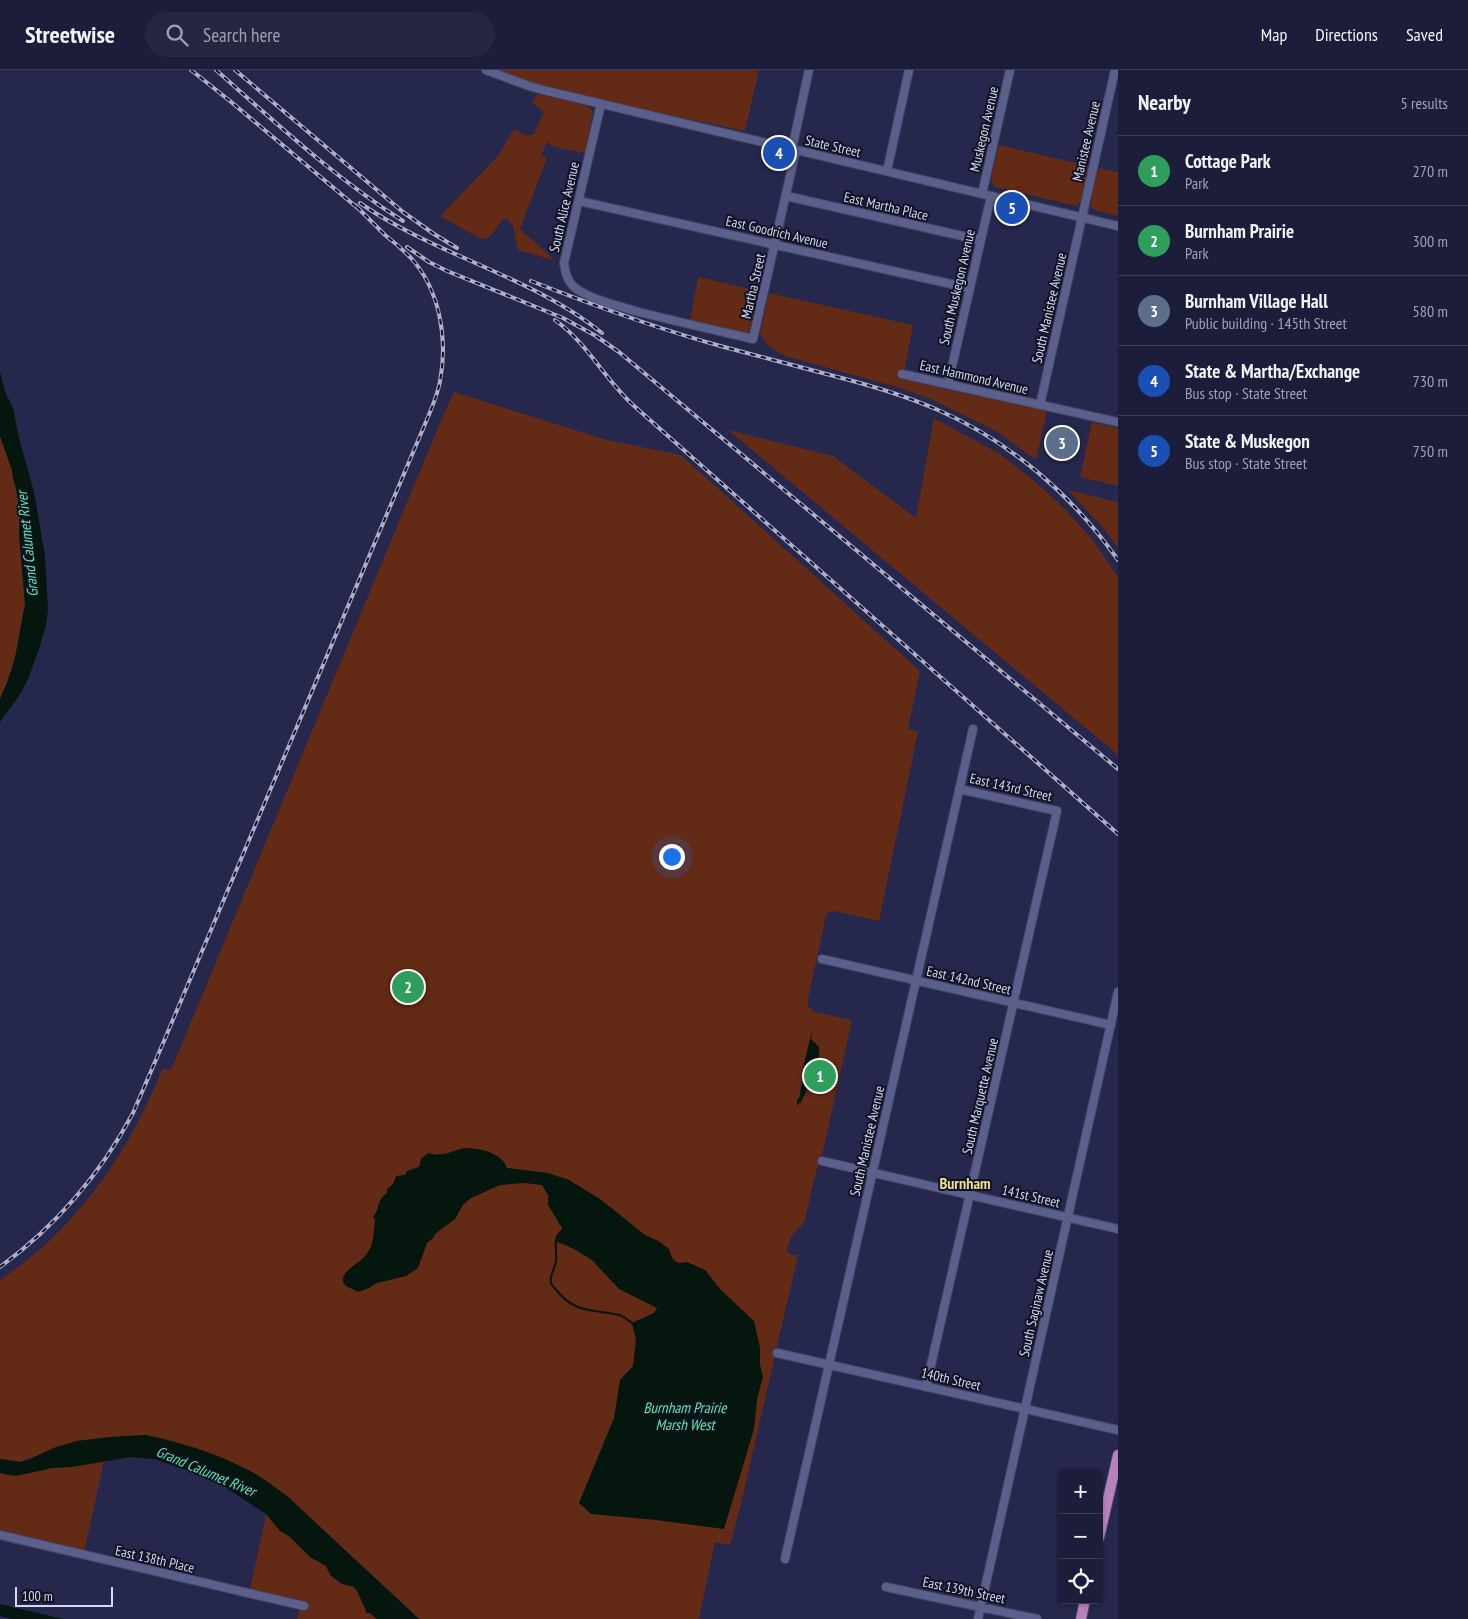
<!DOCTYPE html>
<meta charset="utf-8">
<style>
body{margin:0;font-family:"PT Sans Narrow",sans-serif;background:#252642;color:#f1f3f6}
.controls{position:absolute;right:15px;bottom:15px;display:grid;overflow:hidden;border-radius:5px;box-shadow:0 1px 4px #0004}
.controls button{width:45px;height:45px;display:grid;place-items:center;padding:0;border:0;border-bottom:1px solid #3a3b54;background:#1c1d3a;color:#f1f3f6;font:25px sans-serif}
.scale{position:absolute;left:15px;bottom:12px;width:98px;box-sizing:border-box;padding-left:5px;border:2px solid #d5d8f1;border-top:0;font-size:14px;line-height:18px;white-space:nowrap;color:#d5d8f1;-webkit-text-stroke:4px #111223;paint-order:stroke}
.you{position:absolute;left:671px;top:786px;width:18px;height:18px;margin:-12px;border:4px solid #fff;border-radius:50%;background:#1a73e8;box-shadow:0 0 0 8px #1a73e833}
.badge{display:grid;place-items:center;width:32px;height:32px;border-radius:50%;background:#cdb938;color:#fff;font-size:16px;font-weight:700}
.pin{position:absolute;translate:-50% -50%;border:2px solid #fff;box-shadow:0 1px 5px #0006}
.list{margin:0;padding:0;list-style:none}
h2{display:flex;justify-content:space-between;align-items:center;height:65px;margin:0;padding:0 20px;font-size:21px}
h2 small{font-size:16px;font-weight:400;color:#a0a2af}
.list li{display:grid;grid-template-columns:32px 1fr auto;gap:15px;align-items:center;box-sizing:border-box;height:70px;padding:0 20px;border-top:1px solid #3a3b54}
.list b{display:block;font-size:19px;white-space:nowrap}
.list p{margin:0;font-size:16px;white-space:nowrap;color:#a0a2af}
.list em{font-size:16px;font-style:normal;color:#a0a2af}
.icon{flex:none;width:28px;height:28px;fill:none;stroke:currentColor;stroke-width:2;stroke-linecap:round;stroke-linejoin:round}
.map{position:relative;flex:none;width:1118px;height:1549px;overflow:hidden}
header{display:flex;align-items:center;gap:30px;box-sizing:border-box;height:70px;padding:0 25px;background:#1c1d3a;border-bottom:1px solid #3a3b54}
header strong{font-size:24px}
nav{display:flex;gap:28px;margin-inline-start:auto;font-size:18px}
.search{width:350px;height:45px;background:#252642;display:flex;align-items:center;gap:12px;box-sizing:border-box;padding:0 18px;border-radius:28px;color:#a0a2af;font-size:19px}
main{display:flex}
aside{flex:1;background:#1c1d3a}
.map>svg:first-child{display:block}
.green{fill:#632a15}
.water{fill:#04160d}
.lines{fill:none;stroke-linecap:round;stroke-linejoin:round}
.stream{stroke:#04160d;stroke-width:2}
.minor-casing{stroke:#434364;stroke-width:10}
.major-casing{stroke:#434364;stroke-width:12}
.minor{stroke:#5b5f8b;stroke-width:8}
.major{stroke:#b782b9;stroke-width:10}
.rail-casing{stroke:#acafcb;stroke-width:4}
.rail{stroke:#111223;stroke-width:2;stroke-dasharray:5.5;stroke-linecap:butt}
.labels{text-anchor:middle;dominant-baseline:central;stroke-width:4;stroke-linejoin:round;paint-order:stroke}
.street-label{font-size:14px;fill:#d5d8f1;stroke:#111223}
.water-label{font-size:15px;font-style:italic;fill:#5de8a7;stroke:#111223}
.quarter-label{font-size:16px;font-weight:bold;fill:#ebde8f;stroke:#111223}
</style>
<header>
<strong>Streetwise</strong>
<div class="search"><svg class="icon" aria-label="search" viewBox="0 0 24 24"><circle cx="10" cy="10" r="6"/><path d="M15 15l6 6"/></svg>Search here</div>
<nav><a>Map</a><a>Directions</a><a>Saved</a></nav>
</header>
<main>
<div class="map">
<svg width="1118" height="1549" viewBox="0 0 1118 1549">
<rect width="100%" height="100%" fill="#25274d"/>
<path class="green" d="M 498,0 L 759,0 L 745,61 L 567,23 L 565,26 Z
M 537,24 L 585,35 L 590,38 L 593,42 L 585,83 L 554,77 L 547,72 L 541,86 L 547,88 L 520,159 L 556,191 L 518,180 L 513,156 L 509,150 L 504,149 C 495,156 494,169 481,169 L 440,146 L 497,87 L 514,59 L 525,65 L 533,65 L 544,42 L 532,33 Z
M 999,75 L 1089,96 L 1081,130 L 1077,136 L 995,117 L 992,113 L 991,106 Z
M 1098,98 L 1118,102 L 1118,146 L 1095,140 L 1091,137 L 1091,129 Z
M 698,207 L 759,221 L 749,263 L 744,265 L 690,252 Z
M 769,223 L 913,255 L 904,303 L 901,309 L 1047,341 L 1036,390 L 996,361 L 931,329 L 897,317 L 785,286 L 768,276 L 760,263 Z
M 454,322 L 607,370 L 681,385 L 920,601 L 908,659 L 918,662 L 879,851 L 834,841 L 829,842 L 826,846 L 808,929 L 808,936 L 815,942 L 852,950 L 823,1081 L 820,1091 L 818,1094 L 804,1153 L 791,1166 L 787,1181 L 790,1185 L 798,1185 L 741,1434 L 730,1475 L 715,1472 L 699,1549 L 419,1549 L 287,1426 L 267,1411 L 248,1400 L 206,1382 L 164,1369 L 145,1365 L 111,1367 L 77,1371 L 20,1392 L 0,1389 L 0,1210 C 78,1158 128,1083 163,998 L 171,1000 L 440,353 Z
M 934,348 L 1000,384 L 1031,408 L 1064,438 L 1093,470 L 1118,507 L 1118,685 L 728,360 L 833,386 L 916,448 Z
M 1092,352 L 1118,358 L 1118,416 L 1080,407 Z
M 0,366 L 12,400 L 13,408 L 16,418 L 20,445 L 19,463 L 25,534 L 15,588 L 7,613 L 0,629 Z
M 1068,420 L 1118,432 L 1118,478 L 1105,460 Z
M 104,1391 L 84,1482 L 0,1462 L 0,1403 L 15,1406 L 25,1404 L 52,1398 L 71,1397 Z
M 266,1444 L 280,1460 L 289,1466 L 310,1487 L 326,1496 L 330,1502 L 345,1514 L 354,1517 L 357,1521 L 367,1543 L 370,1543 L 377,1549 L 297,1549 L 299,1539 L 304,1541 L 306,1533 L 250,1520 Z"/>
<path class="water" d="M 0,302 L 6,324 L 13,338 L 19,368 L 34,422 L 45,486 L 48,540 L 46,556 L 40,576 L 28,609 L 19,626 L 0,652 L 0,629 L 7,613 L 15,588 L 25,534 L 19,463 L 20,445 L 16,418 L 13,408 L 12,400 L 0,366 Z
M 812,961 L 811,969 L 819,977 C 821,991 807,1021 800,1034 L 800,1032 L 797,1036 L 797,1030 L 800,1026 L 801,1016 L 810,996 L 809,994 L 805,996 L 802,1002 Z
M 464,1078 C 478,1078 502,1082 507,1098 L 548,1103 L 569,1110 L 600,1129 L 645,1165 L 660,1172 L 669,1179 L 672,1188 L 678,1193 L 687,1192 L 705,1200 L 721,1220 L 754,1251 L 760,1278 L 760,1295 L 763,1307 L 757,1329 L 754,1359 L 724,1459 L 656,1450 L 591,1444 L 579,1433 L 614,1348 L 620,1310 L 633,1296 L 636,1270 L 632,1253 L 654,1243 L 657,1238 L 619,1219 L 592,1190 L 574,1179 L 555,1171 L 562,1158 L 548,1135 L 548,1125 L 542,1115 L 524,1113 L 500,1115 L 471,1128 L 463,1135 L 455,1149 L 435,1164 L 433,1168 L 427,1173 L 418,1198 L 406,1206 L 377,1213 L 369,1218 L 358,1222 C 353,1218 344,1218 343,1211 C 341,1202 359,1193 364,1187 C 375,1176 373,1164 375,1150 L 373,1147 C 380,1139 377,1129 387,1123 L 387,1119 L 393,1114 L 396,1106 L 405,1105 L 407,1101 L 419,1097 L 421,1089 L 428,1083 C 442,1087 450,1082 464,1078 Z
M 145,1365 C 180,1372 216,1383 248,1400 C 262,1407 275,1417 287,1426 L 419,1549 L 377,1549 L 370,1543 L 366,1543 L 365,1538 L 357,1521 L 354,1517 L 342,1514 L 331,1506 L 326,1496 L 310,1487 L 289,1466 L 280,1461 L 266,1444 L 219,1413 L 207,1407 L 154,1389 L 132,1387 L 71,1397 L 52,1398 L 25,1404 L 15,1406 L 0,1403 L 0,1389 L 20,1392 L 30,1389 L 56,1377 L 77,1371 L 111,1367 Z
M 0,1534 L 63,1549 L 12,1549 L 0,1546 Z"/>
<g class="lines">
<path class="stream" d="M 560,1162 C 553,1170 557,1180 556,1191 C 555,1198 549,1206 551,1213 C 553,1217 556,1220 559,1223 C 577,1244 595,1239 619,1245 C 623,1246 628,1250 632,1253"/>
<defs>
<path id="minor" d="M 486,0 L 529,16 L 547,21 L 1118,156
M 601,34 L 564,193 C 565,203 567,211 574,217 C 589,229 616,235 635,241 C 674,251 714,260 753,269 L 796,80
M 792,79 L 809,0
M 887,101 L 909,0
M 982,124 L 1010,0
M 786,126 L 980,170
M 579,131 L 969,218
M 902,304 L 1118,352
M 948,314 L 991,126
M 1040,335 L 1115,0
M 822,889 L 1111,955
M 822,1091 L 1118,1159
M 777,1283 L 1118,1360
M 926,1317 L 1057,741 L 959,719
M 0,1465 L 304,1536
M 785,1489 L 973,659
M 886,1517 L 1037,1549
M 978,1549 L 1118,922"/>
<path id="major" d="M 1099,1468 L 1118,1385
M 1081,1549 L 1085,1530"/>
</defs>
<use href="#minor" class="minor-casing"/>
<use href="#major" class="major-casing"/>
<use href="#minor" class="minor"/>
<use href="#major" class="major"/>
<defs>
<path id="rail" d="M 191,0 L 230,31 L 360,140
M 216,0 C 276,53 335,108 403,151
M 235,0 L 403,142 L 434,164 L 457,178
M 360,133 C 436,186 530,205 602,263
M 407,177 L 429,192 L 447,201 L 563,248 L 596,266 L 619,282 L 1118,699
M 531,211 C 595,236 658,259 724,277 C 761,287 797,296 834,306 C 869,315 904,325 938,340 C 1011,372 1072,425 1118,490
M 555,250 C 588,274 603,307 633,335 L 1118,764
M 0,1197 C 56,1156 100,1105 133,1043 L 164,971 L 428,347 C 433,335 438,323 440,311 C 448,269 440,220 411,188 C 403,180 394,172 385,165 C 375,155 365,145 355,135"/>
</defs>
<use href="#rail" class="rail-casing"/>
<use href="#rail" class="rail"/>
</g>
<g class="labels">
<g class="street-label">
<text transform="translate(984 59) rotate(-77)">Muskegon Avenue</text>
<text transform="translate(1086 71) rotate(-77)">Manistee Avenue</text>
<text transform="translate(833 76) rotate(13)">State Street</text>
<text transform="translate(886 136) rotate(13)">East Martha Place</text>
<text transform="translate(564 137) rotate(-77)">South Alice Avenue</text>
<text transform="translate(777 162) rotate(13)">East Goodrich Avenue</text>
<text transform="translate(753 216) rotate(-77)">Martha Street</text>
<text transform="translate(957 217) rotate(-77)">South Muskegon Avenue</text>
<text transform="translate(1049 238) rotate(-77)">South Manistee Avenue</text>
<text transform="translate(974 307) rotate(13)">East Hammond Avenue</text>
<text transform="translate(1011 717) rotate(13)">East 143rd Street</text>
<text transform="translate(969 910) rotate(13)">East 142nd Street</text>
<text transform="translate(980 1026) rotate(-77)">South Marquette Avenue</text>
<text transform="translate(867 1071) rotate(-77)">South Manistee Avenue</text>
<text transform="translate(1031 1126) rotate(13)">141st Street</text>
<text transform="translate(1036 1233) rotate(-77)">South Saginaw Avenue</text>
<text transform="translate(951 1309) rotate(13)">140th Street</text>
<text transform="translate(155 1489) rotate(13)">East 138th Place</text>
<text transform="translate(964 1520) rotate(12)">East 139th Street</text>
</g>
<g class="water-label">
<text transform="translate(27 474) rotate(-96)">Grand Calumet River</text>
<text x="685" y="1337">Burnham Prairie<tspan x="685" dy="17">Marsh West</tspan></text>
<text transform="translate(206 1401) rotate(23)">Grand Calumet River</text>
</g>
<g class="quarter-label">
<text x="965" y="1113">Burnham</text>
</g>
</g>
</svg>
<div class="controls">
<button>+</button>
<button>−</button>
<button><svg class="icon" aria-label="locate" viewBox="0 0 24 24"><circle cx="12" cy="12" r="6"/><path d="M12 2v4M12 18v4M2 12h4M18 12h4"/></svg></button>
</div>
<div class="scale">100 m</div>
<div class="you"></div>
<div class="pin badge" style="left:820px;top:1006px;background:#2e9e5b">1</div>
<div class="pin badge" style="left:408px;top:917px;background:#2e9e5b">2</div>
<div class="pin badge" style="left:1062px;top:373px;background:#5c6f8a">3</div>
<div class="pin badge" style="left:779px;top:83px;background:#1a4fb4">4</div>
<div class="pin badge" style="left:1012px;top:138px;background:#1a4fb4">5</div>
</div>
<aside>
<h2>Nearby<small>5 results</small></h2>
<ul class="list">
<li><span class="badge" style="background:#2e9e5b">1</span><div><b>Cottage Park</b><p>Park</p></div><em>270 m</em></li>
<li><span class="badge" style="background:#2e9e5b">2</span><div><b>Burnham Prairie</b><p>Park</p></div><em>300 m</em></li>
<li><span class="badge" style="background:#5c6f8a">3</span><div><b>Burnham Village Hall</b><p>Public building · 145th Street</p></div><em>580 m</em></li>
<li><span class="badge" style="background:#1a4fb4">4</span><div><b>State &amp; Martha/Exchange</b><p>Bus stop · State Street</p></div><em>730 m</em></li>
<li><span class="badge" style="background:#1a4fb4">5</span><div><b>State &amp; Muskegon</b><p>Bus stop · State Street</p></div><em>750 m</em></li>
</ul>
</aside>
</main>
